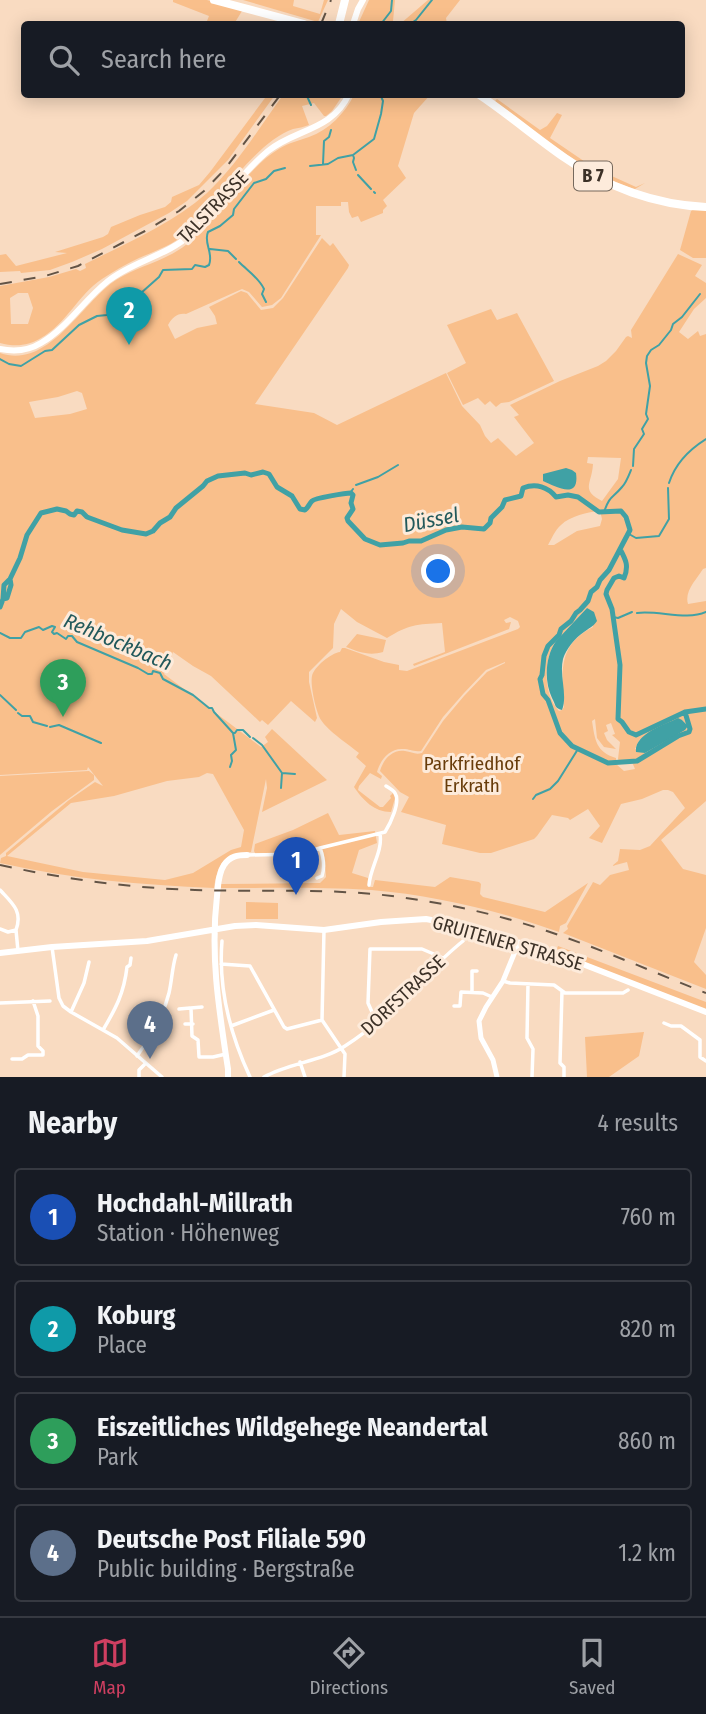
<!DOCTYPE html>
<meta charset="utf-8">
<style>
body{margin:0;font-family:"Fira Sans Condensed",sans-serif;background:#242831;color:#f1f3f6}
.you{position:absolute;left:439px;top:572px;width:24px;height:24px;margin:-18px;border:5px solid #fff;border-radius:50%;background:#1a73e8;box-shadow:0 0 0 10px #1a73e833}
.badge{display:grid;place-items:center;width:46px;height:46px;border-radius:50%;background:#cf3f61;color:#fff;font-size:23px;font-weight:700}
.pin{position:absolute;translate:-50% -58px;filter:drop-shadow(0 2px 4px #0008)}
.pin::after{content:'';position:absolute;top:37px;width:24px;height:21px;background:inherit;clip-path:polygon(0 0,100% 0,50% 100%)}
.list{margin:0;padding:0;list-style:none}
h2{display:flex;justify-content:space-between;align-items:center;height:91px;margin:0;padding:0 28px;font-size:30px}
h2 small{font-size:23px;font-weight:400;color:#9ea1a6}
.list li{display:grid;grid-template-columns:46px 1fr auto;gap:21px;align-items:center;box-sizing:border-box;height:98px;margin:0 14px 14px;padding:0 14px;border:2px solid #363941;border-radius:7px}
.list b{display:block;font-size:26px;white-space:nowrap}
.list p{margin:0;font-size:23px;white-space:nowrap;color:#9ea1a6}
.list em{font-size:23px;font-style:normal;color:#9ea1a6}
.icon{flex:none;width:38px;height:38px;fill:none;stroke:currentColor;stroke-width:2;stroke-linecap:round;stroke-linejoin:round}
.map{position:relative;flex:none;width:706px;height:1077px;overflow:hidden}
.search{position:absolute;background:#171b24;box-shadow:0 4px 18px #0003;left:21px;right:21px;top:21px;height:77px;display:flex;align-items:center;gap:18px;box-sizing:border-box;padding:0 24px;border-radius:7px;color:#9ea1a6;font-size:26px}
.sheet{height:539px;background:#171b24}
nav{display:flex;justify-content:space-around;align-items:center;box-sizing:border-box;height:98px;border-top:2px solid #363941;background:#171b24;font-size:19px;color:#9ea1a6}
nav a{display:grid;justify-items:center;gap:4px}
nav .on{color:#cf3f61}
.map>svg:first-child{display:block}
.green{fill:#f9bf8b;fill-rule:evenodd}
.water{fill:#40a1a5}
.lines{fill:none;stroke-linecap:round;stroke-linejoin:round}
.stream{stroke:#40a1a5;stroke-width:2}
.river{stroke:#40a1a5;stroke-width:5}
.minor{stroke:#fff;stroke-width:3.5}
.tertiary{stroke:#fff;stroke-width:5}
.secondary{stroke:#fff;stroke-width:6}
.primary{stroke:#fff;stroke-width:8}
.rail{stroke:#635446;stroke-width:2;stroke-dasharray:12 12;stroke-linecap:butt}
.labels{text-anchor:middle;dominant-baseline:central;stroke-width:6;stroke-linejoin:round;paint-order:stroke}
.shield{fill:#fdebdb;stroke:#76695d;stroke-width:2}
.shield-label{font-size:18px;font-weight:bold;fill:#3c3127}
.street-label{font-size:19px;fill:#3c3127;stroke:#fdebdb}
.park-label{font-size:19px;fill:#683c0a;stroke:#fdebdb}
.water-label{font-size:21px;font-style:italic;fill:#22595b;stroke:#fdebdb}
</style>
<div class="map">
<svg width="706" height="1077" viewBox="0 0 706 1077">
<rect width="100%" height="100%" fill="#f9dbc1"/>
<path class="green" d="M 173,0 L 207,0 L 242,11 L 234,24 L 214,24 L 207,21 L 209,16 L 173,2 Z
M 243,0 L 294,0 L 293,6 L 320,14 L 324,0 L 328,0 L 318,22 Z
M 369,0 L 395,0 L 393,21 L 397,24 L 358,24 Z
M 428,0 L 460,0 L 446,18 L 447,24 L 400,24 Z
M 268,94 L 275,95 L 228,160 L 187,201 L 169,213 L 102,249 L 72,262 L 50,270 L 21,273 L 20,271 L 0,272 L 0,255 L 6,254 L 16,266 L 67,253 L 55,252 L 103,237 L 108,234 L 111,227 L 140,215 L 165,207 L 171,202 L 172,197 L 199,185 L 210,172 Z
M 283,95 L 343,95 L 332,111 L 326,116 L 324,116 L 314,103 L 302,106 L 309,125 C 304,127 298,128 293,129 C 254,143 217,204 186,233 C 173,245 155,251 139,258 C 126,264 114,271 102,279 C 79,294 66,324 41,338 C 28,346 15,347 0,343 L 0,286 L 49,277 L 76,269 L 80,271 L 86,268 L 85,264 C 127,243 172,224 207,193 C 237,165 259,128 283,95 ZM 18,293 L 28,293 L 33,308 L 28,324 L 11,324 L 10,298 Z
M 354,95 L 430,95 L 414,113 L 398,166 L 406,178 L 383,200 L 387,206 L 383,210 L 383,213 L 361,222 L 358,216 L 352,218 L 349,212 L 348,202 L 341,202 L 341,206 L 316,206 L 316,235 L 321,235 L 281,298 L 272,305 L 262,307 L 249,292 L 242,289 L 186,314 C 177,313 173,317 168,325 L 175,339 L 197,328 L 217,324 L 215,316 L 209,307 L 241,291 L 247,293 L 261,310 L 273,308 L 283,298 L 322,238 L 330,246 L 333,243 L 349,265 L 348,268 L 255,404 L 314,413 L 337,425 L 446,373 L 462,406 L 480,425 L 485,436 L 491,443 L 498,438 L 516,456 L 534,443 L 514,417 L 519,415 L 510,405 L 560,381 L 598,366 L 606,361 L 616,351 L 626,337 L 628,336 L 632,338 L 631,330 L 678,254 L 702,265 L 695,276 L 706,283 L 706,298 L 694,309 L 679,332 L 688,339 L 698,331 L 700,336 L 706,334 L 706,568 L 703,569 C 697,579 684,591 688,604 L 706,601 L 706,801 L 661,840 L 683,869 L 706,875 L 706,928 L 694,962 L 706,975 L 706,989 L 563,933 L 568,929 L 567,926 L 592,884 L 593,882 L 600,885 L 610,875 L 629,870 L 627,862 L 612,866 L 618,861 L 620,849 L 640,850 L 650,846 L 685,808 L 673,792 L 668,790 L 663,790 L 642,799 L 621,804 L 602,843 L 589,838 L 600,826 L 588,809 L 570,820 L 568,818 L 552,815 L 537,836 L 534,839 L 491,853 L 480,853 L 442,844 L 446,825 L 401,812 L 409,797 L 400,792 L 380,771 C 383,760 392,749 405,751 C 412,752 415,755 422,753 L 443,721 L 464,696 L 487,672 L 505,663 L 505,662 L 486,670 L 464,693 L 443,717 L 421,751 C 413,752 410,749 403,749 C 389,748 380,761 377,772 L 382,776 L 381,779 L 370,773 L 359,786 L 358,790 L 380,807 L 383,807 L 391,798 L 390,796 L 393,793 L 395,798 L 391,812 C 374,812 363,800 354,787 L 366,766 L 356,757 L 359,753 C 348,744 328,731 321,720 C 316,712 310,685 312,676 C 314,667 331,653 340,652 L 342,648 L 345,648 L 384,662 L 399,665 L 399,670 L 407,671 L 518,629 L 520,627 L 518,621 L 510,617 L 504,620 L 506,623 L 511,622 L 509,629 L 414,666 L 413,664 L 445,652 L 442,623 C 417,624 408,625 387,638 L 357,622 L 341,609 L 334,624 L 333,648 L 309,672 L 309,682 L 317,718 L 315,722 L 291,701 L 268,725 L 262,720 L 260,722 L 211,676 L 193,666 L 173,652 L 164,674 L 261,747 L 268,742 L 265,737 L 272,729 L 327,780 L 262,812 L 267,788 L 266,779 L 251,852 C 224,852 218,863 214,888 C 142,885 71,879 0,863 L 1,858 L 6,856 L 6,853 L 69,800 L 95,782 L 103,786 L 88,767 L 87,770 L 0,775 L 0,353 C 49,370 82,302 116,280 C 138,266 166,261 187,244 C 217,219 237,183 266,158 C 275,151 284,145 294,142 C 299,140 304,139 309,137 C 329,130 345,113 354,95 ZM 77,391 L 82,393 L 87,409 L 70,414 L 35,418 L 29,402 L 58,397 ZM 588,457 L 621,458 L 618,479 L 602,501 C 580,490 592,484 593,464 L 587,463 ZM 600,511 L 602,519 L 600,526 L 577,531 L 554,545 L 548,545 C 552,538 555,530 561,525 C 570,516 588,512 600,511 ZM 587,608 L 593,627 C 557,645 562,672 564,707 L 562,710 L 559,711 C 543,694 543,660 556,641 ZM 595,719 L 597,738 L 604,747 L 616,749 L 607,740 L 604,733 L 608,731 L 606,725 L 611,723 L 615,734 L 612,735 L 620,742 L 618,759 L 620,764 L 632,762 L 635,769 L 624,771 L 616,764 L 616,758 C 596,752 595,740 592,721 ZM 682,720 L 688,726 L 645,753 L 635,749 L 640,739 ZM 207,773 L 213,774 L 244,830 L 241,847 L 231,850 L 193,873 L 165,880 L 83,872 L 7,856 L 71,803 L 114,796 L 167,781 L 199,777 Z
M 497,99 L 540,130 L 547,126 L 557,113 L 562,115 L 550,138 L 594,168 L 636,187 L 645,183 L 635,189 C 583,173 539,134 495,101 Z
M 694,209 L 706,209 L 706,258 L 693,258 L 680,250 L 691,211 Z
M 491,309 L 497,320 L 517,313 L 554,381 L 509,402 L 501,403 L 496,407 L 490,401 L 485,405 L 478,398 L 463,405 L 447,373 L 466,363 L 447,325 Z
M 357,634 L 386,640 L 383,652 C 369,656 359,652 346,647 Z
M 89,771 L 94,775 L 94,780 L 52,811 L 0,855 L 0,776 Z
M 328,813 L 339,835 L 375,831 L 377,843 L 359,850 L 352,873 L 368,878 L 368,887 L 373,887 L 375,880 L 435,887 L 450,877 L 479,882 L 481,884 L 480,894 L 483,897 L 545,912 L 588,883 L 566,923 L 560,926 L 559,932 C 499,911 434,895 371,890 C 321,887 271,888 221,888 L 221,884 L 320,883 L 326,877 L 324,854 L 321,846 C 299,854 279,853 255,853 L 254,851 L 255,844 L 293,830 Z
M 246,902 L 278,903 L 278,919 L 246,919 Z
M 558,946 L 706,1002 L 706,1010 L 556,951 Z
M 644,1032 L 639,1056 L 609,1077 L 587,1077 L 585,1037 Z"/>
<path class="water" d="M 566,468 L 572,470 L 576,473 C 580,501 555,486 543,481 L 543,474 Z
M 587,608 L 594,612 L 597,621 C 593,627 589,628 584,632 C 575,638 566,649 563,659 C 559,676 568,695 562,710 C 554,708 556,705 552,698 C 544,681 545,657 556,641 Z
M 678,718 L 682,720 L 688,726 L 685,730 L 645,753 L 636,752 C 634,734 664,725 678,718 Z"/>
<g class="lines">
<path class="stream" d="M 381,24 L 391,11 L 392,0
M 410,24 L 416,20 L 432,0
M 306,94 L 311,105
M 353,155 L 354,158 L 353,162 L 356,170
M 323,164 L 324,141 L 329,137 L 331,130
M 310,166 L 328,164 L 338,158 L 353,155 L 374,139 L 381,114 L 383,101 L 380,94
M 358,175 L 371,189
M 374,192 L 375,193
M 210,249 L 228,251 L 236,259
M 239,262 C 248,271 259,278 264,289 L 262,294 L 266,302
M 141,293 L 159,277 L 163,270 L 192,269 L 195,265 L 205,267 L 209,265 C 214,253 203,243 208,232 L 220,226 L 233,215 L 234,209 L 254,183 L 266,179 L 274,171 L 285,168
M 0,359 L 9,364 L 21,366 L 45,351 L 52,350 L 79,325 L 97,316 L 107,315 L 121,305
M 633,466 L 634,449 L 644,434 L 642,429 L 648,419 L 646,414 L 650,386 L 646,363 L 647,356 L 651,350 L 659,345 L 671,330 L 673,324 L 682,317 L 700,294
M 669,483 C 675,464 690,449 706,439
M 356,485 L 378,477 L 398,465
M 350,493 L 353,489
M 604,512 C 610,495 612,499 622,487 C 626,483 629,475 631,470
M 629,534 L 636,538 L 659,536 L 669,519 L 668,488
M 637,613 C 658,610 687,621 706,612
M 613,617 L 618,618 L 632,612
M 0,633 L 10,638 L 21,638 L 25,632 L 39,627 L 43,630 L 52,626 L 55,627 L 52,632 L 54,634 L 57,633 L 66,639 L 68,636 L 72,636 L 77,642 L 138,668 L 148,674 L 152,674 L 153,671 L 160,673 L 163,679 L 193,695 L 209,708 L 212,708 L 214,712 L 233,733 L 235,733 L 237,730 L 243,730 L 250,737
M 0,695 L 16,710
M 18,713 L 22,716 L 30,716 L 33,722 L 47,726
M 50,727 L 59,725 L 101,743
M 253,738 L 262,745 L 282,773 L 295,774
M 230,767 L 232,761 L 231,755 L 236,750 L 233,733
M 281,788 L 282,773
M 533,799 L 536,795 L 550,789 L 558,781 L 578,749"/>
<path class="river" d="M 620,549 C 626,560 629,566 624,578 L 619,576 L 614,578 L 607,590 L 606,594 L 612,609 L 620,665 L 618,719 L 622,722 L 629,732 L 636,735 L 685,712 L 706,709
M 3,599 L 4,585 L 10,579
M 0,607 L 3,599 L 7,598 L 11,585 L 10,579 L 20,558 L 27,535 L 41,513 L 57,509 L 66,511 L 70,514 L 74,515 L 77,511 L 82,512 L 87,517 L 122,530 L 146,534 L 153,531 L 160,523 L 170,517 L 176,508 L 203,486 L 207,481 L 218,476 L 245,473 L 251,475 L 263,472 L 269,474 L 277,487 L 292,496 L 300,509 L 305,510 C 308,508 309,504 312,501 C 315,498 346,493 351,493 L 353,495 L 351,503 L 353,509 L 347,518 L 348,521 L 365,539 L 380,545 L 403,543 L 409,541 L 421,541 L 446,530 L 462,527 L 484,529 L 490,523 L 491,518 L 502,507 L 505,500 L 521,496 L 523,488 C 536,483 548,487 556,497 L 568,495 L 578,497 L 599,512 L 621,511 L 626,517 L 630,530 L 609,570 L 600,580 L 597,587 L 591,592 L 588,601 L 580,610 L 576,613 L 571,621 L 561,629 L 559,635 L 548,646 L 544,656 L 542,675 L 540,679 L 543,694 L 548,700 L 560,733 L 572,746 L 608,763 L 637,761 L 678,736 L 689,732 L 690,729 L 685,712"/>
<path class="minor" d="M 248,855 L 300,854 L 320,848 L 385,832 C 390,824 401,802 395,793 C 393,790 389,788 386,786
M 317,878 L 322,876 C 325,867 323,856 320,848
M 369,885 C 370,868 383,851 380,834
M 0,890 C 12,903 23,911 16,930 L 18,951
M 0,929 L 8,932 L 16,930
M 324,930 L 322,1020 L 345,1054 L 344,1077
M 222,941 C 218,989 230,1034 250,1077
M 52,947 L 59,998 L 63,1006 L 71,1012 L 117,1038 L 162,1077
M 221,964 L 250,966 L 284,1027 L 287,1029 L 322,1020
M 503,981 L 510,983 L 554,985 L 565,993 L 623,993 L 628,990
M 528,984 L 527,1038 L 533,1049 L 532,1077
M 562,991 L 560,1063 L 564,1067 L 564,1077
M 472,992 L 472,971 L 477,971
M 0,1003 L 50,1001
M 454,1006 L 460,1006 L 461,992 L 483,993 L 492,997
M 202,1007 L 191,1008 L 192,1036 L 198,1040 L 199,1057 L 213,1057 L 226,1054
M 179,1009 L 190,1008
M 71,1012 L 84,983 L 89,962
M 379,1021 L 372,1012 L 368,1003 L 370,949 L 422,949 L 443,958
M 664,1023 L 671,1026 L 681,1026 L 700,1040 L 700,1057 L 706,1061
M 185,1024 L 193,1024
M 231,1026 L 274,1010
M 103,1030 C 116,1008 124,993 127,967 L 130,965 L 131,958
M 137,1056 C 151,1036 163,1017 169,993 C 172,980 172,968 176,955
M 12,1059 L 22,1059 L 28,1055 L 43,1055 L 43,1051 L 38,1046 L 38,1016 L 33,1001
M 300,1062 L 305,1077
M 139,1077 L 139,1070 L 145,1064
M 264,1077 C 289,1063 323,1061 345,1046 C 391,1017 422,974 463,941"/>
<path class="tertiary" d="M 497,1077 L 493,1060 L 481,1038 L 479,1021 L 486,1007 L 503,981 L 519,942"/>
<path class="secondary" d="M 353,24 L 358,9 L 363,0
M 0,349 C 15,352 28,351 41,343 C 67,328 84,300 108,281 C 133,261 167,256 191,234 C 218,208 239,175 268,151 C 295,129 332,131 349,94
M 0,953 L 52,947 L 147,941 L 235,926 L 256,925 L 324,930 L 381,922 L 426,919 L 457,925 L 562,956 L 706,1012
M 228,1077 L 228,1069 C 219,1010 210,956 217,896 C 218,886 218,874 224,865 C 230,856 238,855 247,855"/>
<path class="primary" d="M 214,0 L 304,24
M 339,24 L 345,0
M 478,94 C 508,114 536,138 565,158 C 606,187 656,205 706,207"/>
<path class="rail" d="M 321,24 L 331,0
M 0,284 L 45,276 L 78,266 L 145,231 L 179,211 L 204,191 L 225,169 L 281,94
M 0,865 C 64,879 130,888 195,890 C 261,892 326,888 392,896 C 445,903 497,914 547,931 C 601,949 653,972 706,993"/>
</g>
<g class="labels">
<rect class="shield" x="574" y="161.5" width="38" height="29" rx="5"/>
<g class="shield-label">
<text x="593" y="176">B 7</text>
</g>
<g class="street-label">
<text transform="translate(213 207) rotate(-46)">TALSTRASSE</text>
<text transform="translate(508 943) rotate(16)">GRUITENER STRASSE</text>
<text transform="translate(403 995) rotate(-43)">DORFSTRASSE</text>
</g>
<g class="park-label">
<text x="472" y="763">Parkfriedhof<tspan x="472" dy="22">Erkrath</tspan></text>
</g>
<g class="water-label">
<text transform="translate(431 520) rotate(-11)">Düssel</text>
<text transform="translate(118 642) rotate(23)">Rehbockbach</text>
</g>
</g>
</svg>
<div class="you"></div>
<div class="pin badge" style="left:296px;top:895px;background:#1a4fb4">1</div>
<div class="pin badge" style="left:129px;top:345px;background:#0f9aa8">2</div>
<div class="pin badge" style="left:63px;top:717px;background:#2e9e5b">3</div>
<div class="pin badge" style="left:150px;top:1059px;background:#5c6f8a">4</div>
<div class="search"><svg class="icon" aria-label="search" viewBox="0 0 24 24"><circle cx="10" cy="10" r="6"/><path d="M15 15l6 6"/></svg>Search here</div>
</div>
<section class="sheet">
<h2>Nearby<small>4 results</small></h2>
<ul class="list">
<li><span class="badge" style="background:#1a4fb4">1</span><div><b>Hochdahl-Millrath</b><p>Station · Höhenweg</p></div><em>760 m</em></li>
<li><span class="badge" style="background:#0f9aa8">2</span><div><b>Koburg</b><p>Place</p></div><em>820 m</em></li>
<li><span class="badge" style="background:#2e9e5b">3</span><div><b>Eiszeitliches Wildgehege Neandertal</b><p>Park</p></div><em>860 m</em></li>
<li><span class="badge" style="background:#5c6f8a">4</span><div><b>Deutsche Post Filiale 590</b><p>Public building · Bergstraße</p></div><em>1.2 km</em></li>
</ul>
</section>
<nav>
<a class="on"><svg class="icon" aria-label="map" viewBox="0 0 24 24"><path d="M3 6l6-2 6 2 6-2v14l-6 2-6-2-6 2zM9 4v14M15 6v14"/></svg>Map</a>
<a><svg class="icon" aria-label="directions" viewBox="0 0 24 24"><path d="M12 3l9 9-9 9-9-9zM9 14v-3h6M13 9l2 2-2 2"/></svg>Directions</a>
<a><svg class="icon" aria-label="saved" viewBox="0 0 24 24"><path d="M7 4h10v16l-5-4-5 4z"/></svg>Saved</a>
</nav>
